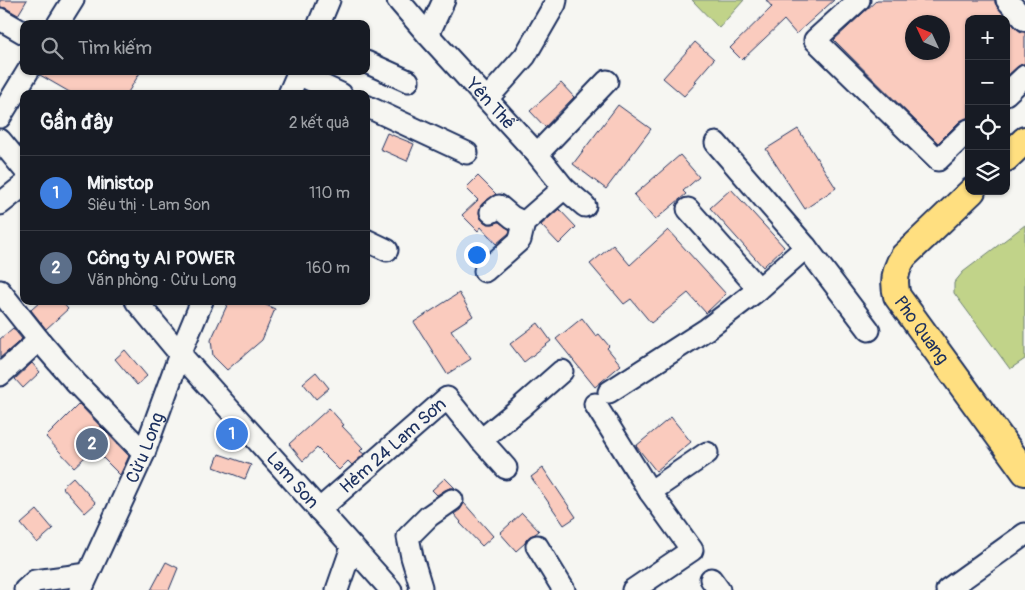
<!DOCTYPE html>
<html lang="vi">
<meta charset="utf-8">
<style>
body{margin:0;font-family:Pangolin,sans-serif;background:#242831;color:#f1f3f6}
.controls{position:absolute;right:15px;top:15px;display:grid;overflow:hidden;border-radius:10px;box-shadow:0 1px 4px #0004}
.controls button{width:45px;height:45px;display:grid;place-items:center;padding:0;border:0;border-bottom:1px solid #363941;background:#171b24;color:#f1f3f6;font:25px sans-serif}
.compass{position:absolute;left:905px;top:15px;width:45px;height:45px;border-radius:50%;background:#171b24;box-shadow:0 1px 4px #0004;rotate:314deg}
.you{position:absolute;left:476px;top:254px;width:18px;height:18px;margin:-12px;border:4px solid #fff;border-radius:50%;background:#1a73e8;box-shadow:0 0 0 8px #1a73e833}
.badge{display:grid;place-items:center;width:32px;height:32px;border-radius:50%;background:#b45309;color:#fff;font-size:16px;font-weight:700}
.pin{position:absolute;translate:-50% -50%;border:2px solid #fff;box-shadow:0 1px 5px #0006}
.list{margin:0;padding:0;list-style:none}
h2{display:flex;justify-content:space-between;align-items:center;height:65px;margin:0;padding:0 20px;font-size:21px}
h2 small{font-size:16px;font-weight:400;color:#9ea1a6}
.list li{display:grid;grid-template-columns:32px 1fr auto;gap:15px;align-items:center;box-sizing:border-box;height:75px;padding:0 20px;border-top:1px solid #363941}
.list b{display:block;font-size:19px;white-space:nowrap}
.list p{margin:0;font-size:16px;white-space:nowrap;color:#9ea1a6}
.list em{font-size:16px;font-style:normal;color:#9ea1a6}
.icon{flex:none;width:28px;height:28px;fill:none;stroke:currentColor;stroke-width:2;stroke-linecap:round;stroke-linejoin:round}
.map{position:relative;flex:none;width:1025px;height:590px;overflow:hidden}
.search{position:absolute;background:#171b24;box-shadow:0 1px 4px #0004;left:20px;top:20px;width:350px;height:55px;display:flex;align-items:center;gap:12px;box-sizing:border-box;padding:0 18px;border-radius:10px;color:#9ea1a6;font-size:19px}
.panel{position:absolute;background:#171b24;box-shadow:0 1px 4px #0004;left:20px;top:90px;width:350px;height:215px;border-radius:10px}
.map>svg:first-child{display:block}
.green{fill:#c1d389;stroke:#6e8174}
.building{fill:#facbbe;stroke:#1b2f5e;fill-rule:evenodd}
.lines{fill:none;stroke-linecap:round;stroke-linejoin:round}
.minor-casing{stroke:#1b2f5e;stroke-width:25}
.major-casing{stroke:#1b2f5e;stroke-width:30}
.minor{stroke:#f6f6f2;stroke-width:21}
.major{stroke:#ffdf80;stroke-width:26}
.labels{text-anchor:middle;dominant-baseline:central;stroke-width:5;stroke-linejoin:round;paint-order:stroke}
.street-label{font-size:18px;fill:#1b2f5e;stroke:#f6f6f2}
</style>
<div class="map">
<svg width="1025" height="590" viewBox="0 0 1025 590">
<rect width="100%" height="100%" fill="#f6f6f2"/>
<filter id="ink" filterUnits="userSpaceOnUse"><feTurbulence type="fractalNoise" baseFrequency=".02" numOctaves="2"/><feDisplacementMap in="SourceGraphic" scale="10" xChannelSelector="R" yChannelSelector="G"/><feConvolveMatrix kernelMatrix="1 2 1 2 8 2 1 2 1" color-interpolation-filters="sRGB"/></filter>
<g filter="url(#ink)">
<path class="green" d="M 692,0 L 744,0 L 719,28 Z
M 1025,225 L 1025,359 L 1010,369 L 954,293 L 954,283 L 963,272 Z"/>
<path class="building" d="M 0,0 L 27,0 L 18,15 L 6,8 L 0,7 Z
M 766,0 L 834,0 L 796,34 L 784,20 L 742,60 L 730,48 L 772,7 Z
M 877,0 L 995,0 L 995,3 L 998,8 L 1016,28 L 1021,32 L 1025,32 L 1025,64 L 1022,64 L 1017,67 L 1006,77 L 1006,19 L 969,19 L 969,118 L 966,118 L 960,121 L 938,143 L 834,40 ZM 912,22 L 942,22 L 942,52 L 912,52 Z
M 695,42 L 714,59 L 695,81 L 697,82 L 684,96 L 663,78 Z
M 40,71 L 141,71 L 127,94 L 73,94 L 40,75 Z
M 561,83 L 574,97 L 545,127 L 530,111 Z
M 618,105 L 651,129 L 606,189 L 573,164 Z
M 798,129 L 836,188 L 805,209 L 766,149 Z
M 387,133 L 414,144 L 407,161 L 380,149 Z
M 680,155 L 699,177 L 683,191 L 686,194 L 655,220 L 634,195 Z
M 478,176 L 496,194 L 484,202 L 480,207 L 479,213 L 481,219 L 487,224 L 493,224 L 499,222 L 510,230 L 509,233 L 496,244 L 481,227 L 478,231 L 462,215 L 478,200 L 466,188 Z
M 731,189 L 784,247 L 763,267 L 710,208 Z
M 559,209 L 576,227 L 559,244 L 541,225 Z
M 668,230 L 726,294 L 706,313 L 688,293 L 651,323 L 631,299 L 624,304 L 590,264 L 613,245 L 630,265 Z
M 459,293 L 473,316 L 451,330 L 471,359 L 447,374 L 414,322 Z
M 41,301 L 61,301 L 68,309 L 46,329 L 31,310 Z
M 229,301 L 257,301 L 275,309 L 262,340 L 227,370 L 213,356 L 211,340 Z
M 582,318 L 596,336 L 599,334 L 609,346 L 607,348 L 621,365 L 595,387 L 556,339 Z
M 538,323 L 551,341 L 524,362 L 510,344 Z
M 13,328 L 22,339 L 0,358 L 0,339 Z
M 125,350 L 147,376 L 137,385 L 115,359 Z
M 32,363 L 40,372 L 23,388 L 15,379 Z
M 316,372 L 329,388 L 316,399 L 303,383 Z
M 79,404 L 129,456 L 120,475 L 94,449 L 74,467 L 46,437 Z
M 329,408 L 344,425 L 342,426 L 363,448 L 360,451 L 364,454 L 352,465 L 348,461 L 339,470 L 317,448 L 303,461 L 289,444 Z
M 671,417 L 691,442 L 656,471 L 636,446 Z
M 219,454 L 251,465 L 245,479 L 214,467 Z
M 543,468 L 576,517 L 564,525 L 531,477 Z
M 73,477 L 96,503 L 85,513 L 62,487 Z
M 445,478 L 455,488 L 450,488 L 445,490 L 437,495 L 432,490 Z
M 464,503 L 493,536 L 482,546 L 460,523 L 461,522 L 454,514 L 460,510 Z
M 37,510 L 53,529 L 37,543 L 21,524 Z
M 522,513 L 539,531 L 535,534 L 530,536 L 526,540 L 525,543 L 516,551 L 500,533 Z
M 166,562 L 178,568 L 169,590 L 151,590 Z"/>
<g class="lines">
<defs>
<g id="minor">
<path id="s1" d="M 398,0 L 428,35 L 537,154 L 564,188 L 585,206"/>
<path d="M 859,0 L 815,40 L 938,160 L 969,130"/>
<path d="M 1007,0 L 1025,20"/>
<path d="M 0,19 L 24,33"/>
<path d="M 58,24 L 73,0"/>
<path d="M 319,24 L 329,0"/>
<path d="M 428,35 L 444,0"/>
<path d="M 366,62 L 408,81"/>
<path d="M 298,74 L 341,94"/>
<path d="M 289,94 L 299,71"/>
<path d="M 1006,94 L 1025,76"/>
<path d="M 487,99 L 525,56 L 555,4 L 556,0"/>
<path d="M 366,106 L 467,153"/>
<path d="M 0,117 L 28,71"/>
<path d="M 0,140 L 24,169"/>
<path d="M 716,143 L 806,247"/>
<path d="M 537,154 L 607,81"/>
<path d="M 0,204 L 24,185"/>
<path d="M 688,209 L 759,289"/>
<path d="M 491,212 L 499,206 L 512,217 L 524,223"/>
<path d="M 366,240 L 387,250"/>
<path d="M 485,271 L 520,240 L 524,223 L 564,188"/>
<path d="M 0,291 L 39,340 L 76,383 L 144,453"/>
<path id="s2" d="M 136,301 L 180,354 L 391,590"/>
<path d="M 0,375 L 39,340"/>
<path d="M 609,392 L 707,329 L 759,289 L 806,247 L 869,330"/>
<path d="M 595,404 L 650,492 L 692,550 L 633,590"/>
<path d="M 481,440 L 520,408 L 562,371"/>
<path d="M 650,492 L 707,453"/>
<path id="s3" d="M 319,510 L 447,398 L 481,440 L 506,468"/>
<path d="M 537,546 L 564,590"/>
<path d="M 711,579 L 719,590"/>
<path d="M 25,590 L 35,581 L 88,574"/>
<path id="s4" d="M 81,590 L 144,453 L 180,354 L 202,301"/>
<path d="M 337,590 L 352,547"/>
<path d="M 420,590 L 421,587 L 412,557 L 408,537 L 429,516 L 452,500"/>
<path d="M 947,590 L 1025,534"/>
</g>
<g id="major">
<path d="M 1006,158 L 1025,140"/>
<path id="s5" d="M 972,191 L 904,256 C 895,269 893,281 897,296 L 1025,472"/>
</g>
</defs>
<use href="#minor" class="minor-casing"/>
<use href="#major" class="major-casing"/>
<use href="#minor" class="minor"/>
<use href="#major" class="major"/>
</g>
</g>
<g class="labels">
<g class="street-label">
<text stroke="none"><textPath href="#s1" startOffset="139">Yên Thế</textPath></text>
<text stroke="none"><textPath href="#s5" startOffset="178">Pho Quang</textPath></text>
<text stroke="none"><textPath href="#s4" startOffset="156">Cửu Long</textPath></text>
<text stroke="none"><textPath href="#s3" startOffset="98">Hẻm 24 Lam Sơn</textPath></text>
<text stroke="none"><textPath href="#s2" startOffset="238">Lam Son</textPath></text>
</g>
</g>
</svg>
<div class="controls">
<button>+</button>
<button>−</button>
<button><svg class="icon" aria-label="locate" viewBox="0 0 24 24"><circle cx="12" cy="12" r="6"/><path d="M12 2v4M12 18v4M2 12h4M18 12h4"/></svg></button>
<button><svg class="icon" aria-label="layers" viewBox="0 0 24 24"><path d="M12 4l9 5-9 5-9-5zM3 14l9 5 9-5"/></svg></button>
</div>
<svg class="compass" viewBox="-18 -18 36 36"><path d="M0-13l5 13h-10z" fill="#e53935"/><path d="M0 13l5-13h-10z" fill="#9ea1a6"/></svg>
<div class="you"></div>
<div class="pin badge" style="left:232px;top:434px;background:#3f7fe0">1</div>
<div class="pin badge" style="left:92px;top:444px;background:#5c6f8a">2</div>
<div class="search"><svg class="icon" aria-label="search" viewBox="0 0 24 24"><circle cx="10" cy="10" r="6"/><path d="M15 15l6 6"/></svg>Tìm kiếm</div>
<section class="panel">
<h2>Gần đây<small>2 kết quả</small></h2>
<ul class="list">
<li><span class="badge" style="background:#3f7fe0">1</span><div><b>Ministop</b><p>Siêu thị · Lam Son</p></div><em>110 m</em></li>
<li><span class="badge" style="background:#5c6f8a">2</span><div><b>Công ty AI POWER</b><p>Văn phòng · Cửu Long</p></div><em>160 m</em></li>
</ul>
</section>
</div>
